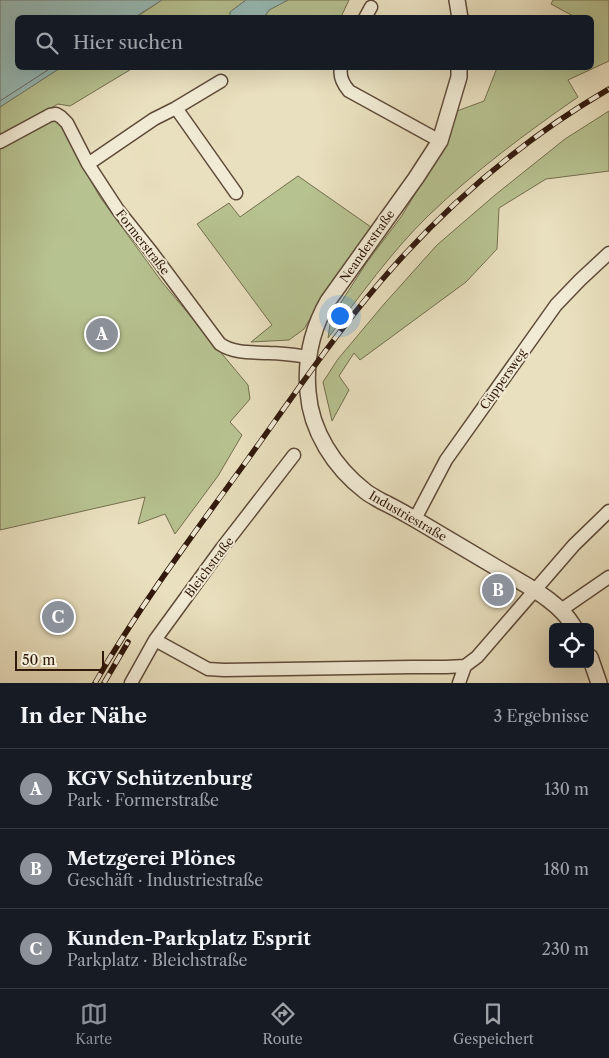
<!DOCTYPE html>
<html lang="de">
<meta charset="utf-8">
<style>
body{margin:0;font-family:"Libre Caslon Text",serif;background:#242831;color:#f1f3f6}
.controls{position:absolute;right:15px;bottom:15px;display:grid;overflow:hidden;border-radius:8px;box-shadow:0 5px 20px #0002}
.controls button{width:45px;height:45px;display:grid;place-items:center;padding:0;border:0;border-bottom:1px solid #363941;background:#171b24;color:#f1f3f6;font:25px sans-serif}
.scale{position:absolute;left:15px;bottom:12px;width:89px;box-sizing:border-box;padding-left:5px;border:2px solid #31190c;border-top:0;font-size:14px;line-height:18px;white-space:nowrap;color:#31190c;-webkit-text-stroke:4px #f1ebd5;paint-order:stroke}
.you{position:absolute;left:339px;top:315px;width:18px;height:18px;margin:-12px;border:4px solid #fff;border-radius:50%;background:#1a73e8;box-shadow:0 0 0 8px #1a73e833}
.badge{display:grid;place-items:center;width:32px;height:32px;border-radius:50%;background:#8c9099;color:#fff;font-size:16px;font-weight:700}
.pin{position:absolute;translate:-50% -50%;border:2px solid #fff;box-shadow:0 1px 5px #0006}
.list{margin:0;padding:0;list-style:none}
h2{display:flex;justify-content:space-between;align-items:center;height:65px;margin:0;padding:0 20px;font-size:21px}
h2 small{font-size:16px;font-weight:400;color:#9ea1a6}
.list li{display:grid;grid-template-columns:32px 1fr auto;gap:15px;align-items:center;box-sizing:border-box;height:80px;padding:0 20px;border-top:1px solid #363941}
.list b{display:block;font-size:19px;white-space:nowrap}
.list p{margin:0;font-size:16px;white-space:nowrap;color:#9ea1a6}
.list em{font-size:16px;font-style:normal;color:#9ea1a6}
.icon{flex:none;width:28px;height:28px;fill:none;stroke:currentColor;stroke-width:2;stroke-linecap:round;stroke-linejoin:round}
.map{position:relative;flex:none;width:609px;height:683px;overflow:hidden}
.search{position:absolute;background:#171b24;box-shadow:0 5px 20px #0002;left:15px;right:15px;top:15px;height:55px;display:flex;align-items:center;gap:12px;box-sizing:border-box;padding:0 18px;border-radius:8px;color:#9ea1a6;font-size:19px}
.sheet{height:305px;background:#171b24}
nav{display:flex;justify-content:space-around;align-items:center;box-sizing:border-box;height:70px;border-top:1px solid #363941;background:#171b24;font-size:14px;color:#9ea1a6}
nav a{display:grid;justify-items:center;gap:2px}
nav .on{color:#8c9099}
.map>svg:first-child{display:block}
.green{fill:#b7c291;stroke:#746e4e}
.water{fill:#99bcb8;stroke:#6f7b73}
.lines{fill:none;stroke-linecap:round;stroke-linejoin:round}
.shore{stroke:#656a62;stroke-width:1}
.minor-casing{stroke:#5f4b39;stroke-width:15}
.tertiary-casing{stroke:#5f4b39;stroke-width:18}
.minor{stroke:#f1ebd5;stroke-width:12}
.tertiary{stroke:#f1ebd5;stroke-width:15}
.rail-casing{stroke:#31190c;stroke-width:5.5}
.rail{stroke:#f1ebd5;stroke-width:4;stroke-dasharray:11;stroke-linecap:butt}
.labels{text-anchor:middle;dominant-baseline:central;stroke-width:4;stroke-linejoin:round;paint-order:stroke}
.street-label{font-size:12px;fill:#31190c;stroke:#f1ebd5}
</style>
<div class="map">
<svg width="609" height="683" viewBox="0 0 609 683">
<rect width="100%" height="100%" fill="#e9e0bf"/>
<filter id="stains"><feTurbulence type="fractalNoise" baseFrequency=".004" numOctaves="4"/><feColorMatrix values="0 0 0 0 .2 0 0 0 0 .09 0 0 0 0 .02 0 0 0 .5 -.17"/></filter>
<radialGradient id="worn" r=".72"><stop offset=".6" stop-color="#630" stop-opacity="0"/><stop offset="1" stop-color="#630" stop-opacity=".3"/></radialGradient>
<path class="green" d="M 162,0 L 246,0 L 230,12 L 230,17 L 135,18 Z
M 288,0 L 349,0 L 341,17 L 264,18 L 269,10 Z
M 553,0 L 609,0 L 609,61 L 568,80 L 578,97 C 526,133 475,171 429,215 C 391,252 360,296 328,338 L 331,318 L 345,296 L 367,262 L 401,217 L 445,145 L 457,111 L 484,101 L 497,68 L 592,68 L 592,18 L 575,17 L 551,4 Z
M 60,68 L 133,68 L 70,106 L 58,104 L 0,135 L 0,107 Z
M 609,111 L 609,171 L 546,179 L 499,208 L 497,249 L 466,282 L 360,360 L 354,353 L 339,376 L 349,390 L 332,421 L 323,382 L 338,359 L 385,303 L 437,245 L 495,195 L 565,139 Z
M 55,120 L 62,124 L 68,133 L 76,155 L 100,197 L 162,282 L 248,385 L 250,399 L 230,422 L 242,435 L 218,476 L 175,534 L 165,514 L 138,524 L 145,497 L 0,530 L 0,147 Z
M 298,176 L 371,227 L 322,298 L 304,329 L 289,340 L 251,342 L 272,325 L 197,224 L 229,203 L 240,217 Z"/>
<path class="water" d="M 0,0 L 162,0 L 135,17 L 18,18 L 18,68 L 60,68 L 0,107 Z
M 246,0 L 288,0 L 269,10 L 264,17 L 230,17 L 230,12 Z"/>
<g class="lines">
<path class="shore" d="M 0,101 L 51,68"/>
<defs>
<path id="minor" d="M 365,18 L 371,7
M 341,68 C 339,77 343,84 349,91 L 440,141
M 176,108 L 221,81
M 0,142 L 50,115 L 56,114 L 61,117 L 67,123 L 88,164 L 118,210 L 153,254 L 220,344 C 235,354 252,352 269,353 C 283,353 295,355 308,357
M 88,164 L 154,119 L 176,108 L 236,193
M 415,519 L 446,460 L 556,305 L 580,280 L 609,253
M 561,610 L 609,577
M 155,640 L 208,669 L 224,670 L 412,667 L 446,667 L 465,666 L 477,657 L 574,545 L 609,511
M 131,683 L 155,640 L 222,548 L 294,455
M 459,683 L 465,666"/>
<path id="tertiary" d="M 457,0 L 460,18
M 459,68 L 459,77 L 440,141 L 416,178 L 328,301 C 312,329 305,359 308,392 C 311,431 334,467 365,491 C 370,495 376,498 381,501 C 394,507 406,514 418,521 C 448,539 479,557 509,575 C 533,589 560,603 574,627
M 590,657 L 599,683"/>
</defs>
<use href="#minor" class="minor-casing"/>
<use href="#tertiary" class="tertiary-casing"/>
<use href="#minor" class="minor"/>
<use href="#tertiary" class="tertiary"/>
<defs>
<path id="rail" d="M 95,683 C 140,605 195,532 248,459 C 291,399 333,337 381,281 C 446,205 523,139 609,89
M 104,683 L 128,642"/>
</defs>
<use href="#rail" class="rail-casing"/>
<use href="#rail" class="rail"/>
</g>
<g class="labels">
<g class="street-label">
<text transform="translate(143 242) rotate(52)">Formerstraße</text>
<text transform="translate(367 246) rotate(-55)">Neanderstraße</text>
<text transform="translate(503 379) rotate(-55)">Cüppersweg</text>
<text transform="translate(408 516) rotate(30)">Industriestraße</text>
<text transform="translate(209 567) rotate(-53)">Bleichstraße</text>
</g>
</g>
<rect width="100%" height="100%" filter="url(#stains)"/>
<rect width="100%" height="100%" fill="url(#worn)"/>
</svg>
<div class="controls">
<button><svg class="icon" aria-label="locate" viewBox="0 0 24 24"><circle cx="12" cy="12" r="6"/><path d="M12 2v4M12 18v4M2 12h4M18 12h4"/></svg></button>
</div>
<div class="scale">50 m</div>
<div class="you"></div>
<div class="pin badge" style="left:102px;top:334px">A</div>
<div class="pin badge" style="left:498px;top:590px">B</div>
<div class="pin badge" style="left:58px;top:617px">C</div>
<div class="search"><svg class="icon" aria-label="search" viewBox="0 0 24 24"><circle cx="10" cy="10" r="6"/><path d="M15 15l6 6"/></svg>Hier suchen</div>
</div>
<section class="sheet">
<h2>In der Nähe<small>3 Ergebnisse</small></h2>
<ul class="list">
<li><span class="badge">A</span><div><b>KGV Schützenburg</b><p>Park · Formerstraße</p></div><em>130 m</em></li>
<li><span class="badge">B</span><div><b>Metzgerei Plönes</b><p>Geschäft · Industriestraße</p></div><em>180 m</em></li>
<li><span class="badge">C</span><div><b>Kunden-Parkplatz Esprit</b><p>Parkplatz · Bleichstraße</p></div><em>230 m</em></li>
</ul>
</section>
<nav>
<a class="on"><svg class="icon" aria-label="map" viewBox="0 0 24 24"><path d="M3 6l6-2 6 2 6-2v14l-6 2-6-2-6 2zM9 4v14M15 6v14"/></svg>Karte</a>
<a><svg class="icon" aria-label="directions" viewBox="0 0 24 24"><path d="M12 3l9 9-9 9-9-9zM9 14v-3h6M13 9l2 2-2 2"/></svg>Route</a>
<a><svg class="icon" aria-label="saved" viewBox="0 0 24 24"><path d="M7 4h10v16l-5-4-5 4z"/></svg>Gespeichert</a>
</nav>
